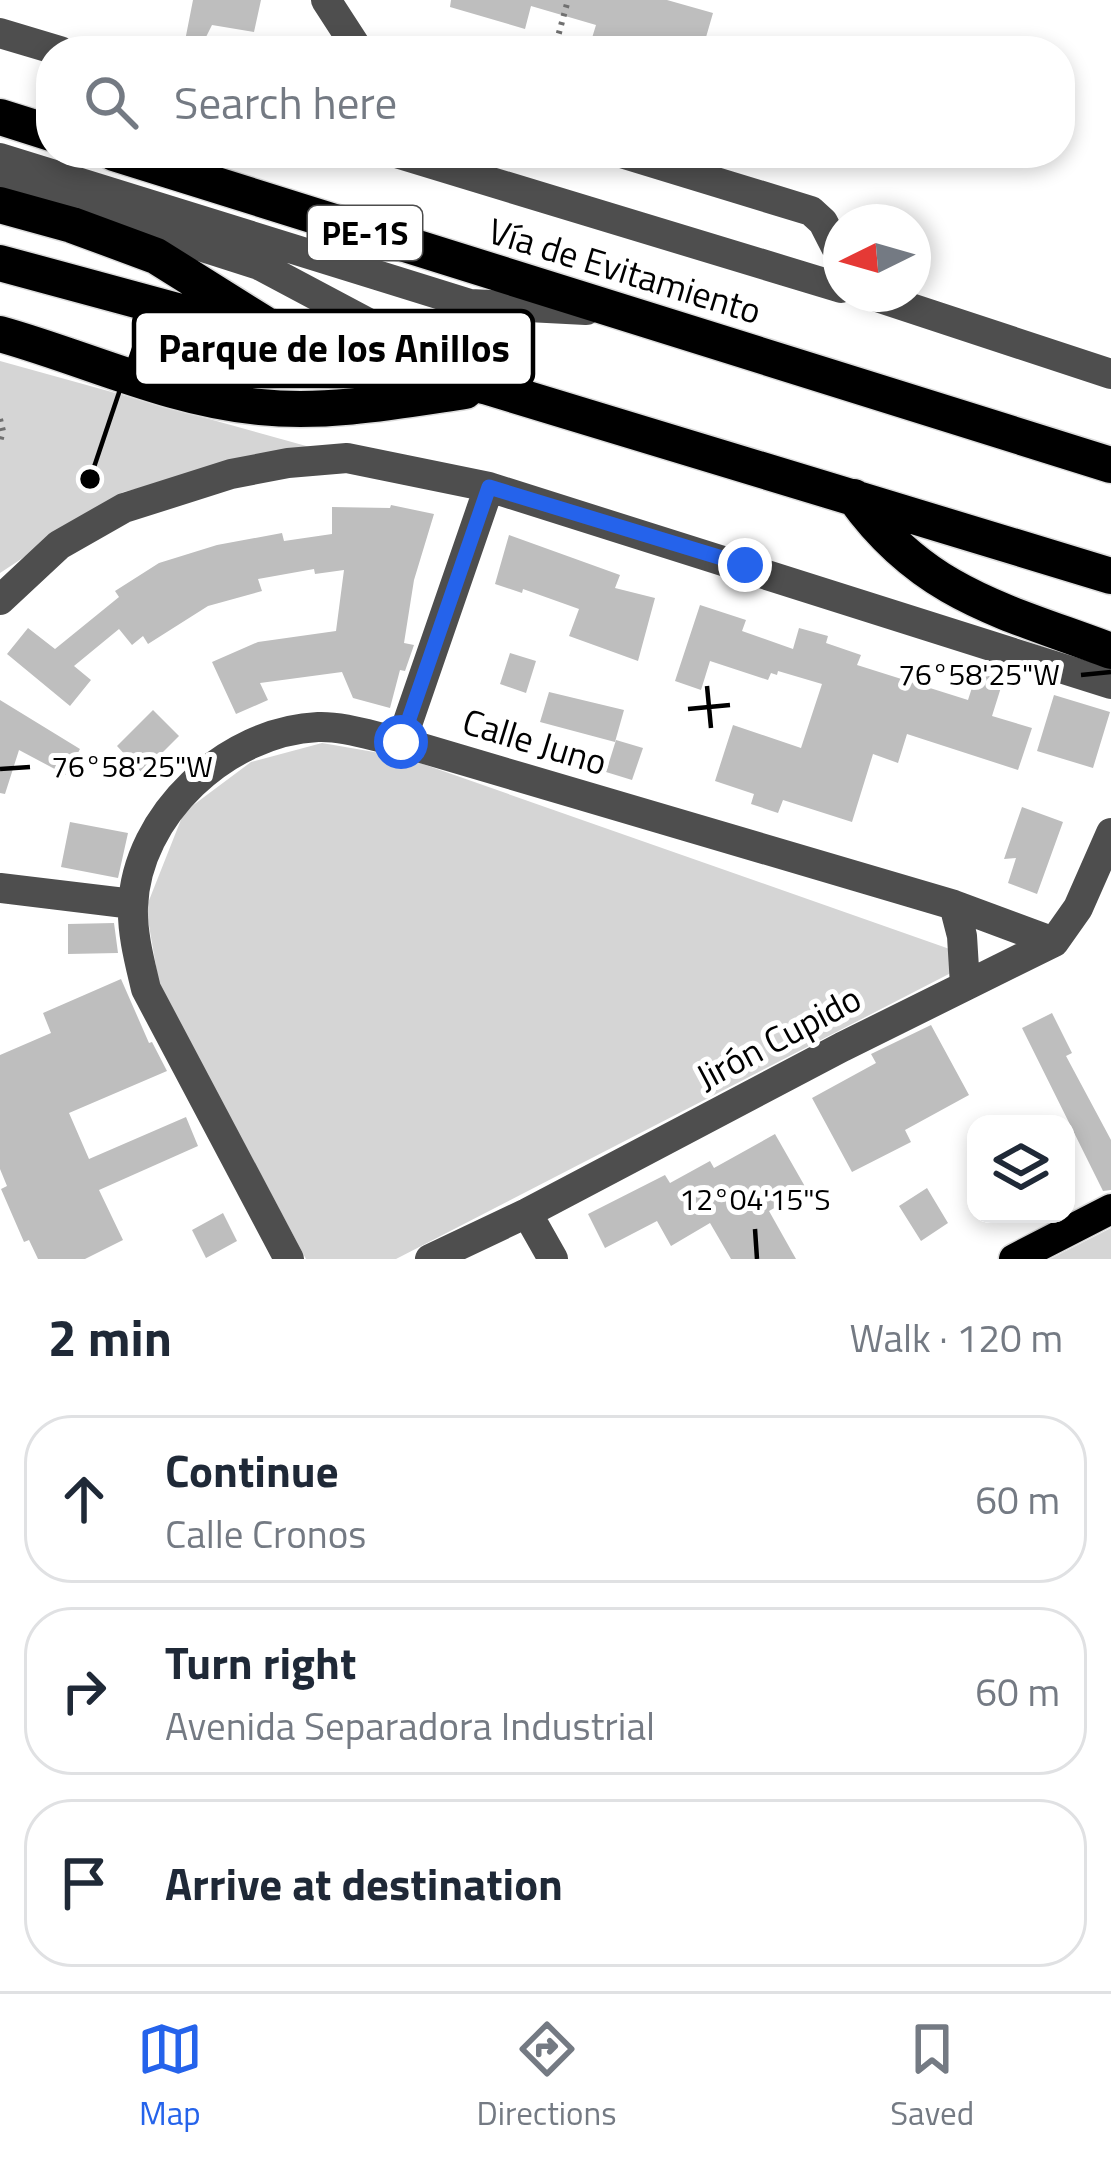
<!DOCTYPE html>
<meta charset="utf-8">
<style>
body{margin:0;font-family:"Titillium Web",sans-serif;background:#f2f2f3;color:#1f2937}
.controls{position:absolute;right:36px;bottom:36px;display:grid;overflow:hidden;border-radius:24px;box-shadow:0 6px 18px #0003}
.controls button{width:108px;height:108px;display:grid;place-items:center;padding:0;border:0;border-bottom:3px solid #e0e1e3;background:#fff;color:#1f2937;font:60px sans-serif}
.compass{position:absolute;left:823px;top:204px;width:108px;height:108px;border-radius:50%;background:#fff;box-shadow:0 6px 18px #0003;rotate:265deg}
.stop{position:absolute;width:36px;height:36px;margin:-27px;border:9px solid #2563eb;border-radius:50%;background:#fff}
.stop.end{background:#2563eb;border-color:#fff;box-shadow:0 3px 12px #0008}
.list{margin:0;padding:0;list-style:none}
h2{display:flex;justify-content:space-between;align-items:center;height:156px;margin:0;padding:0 48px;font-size:51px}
h2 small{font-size:39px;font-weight:400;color:#747a83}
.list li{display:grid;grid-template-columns:78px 1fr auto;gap:36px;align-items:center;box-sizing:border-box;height:168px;margin:0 24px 24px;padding:0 24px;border:3px solid #e0e1e3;border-radius:48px}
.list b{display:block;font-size:45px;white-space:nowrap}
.list p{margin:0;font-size:39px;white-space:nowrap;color:#747a83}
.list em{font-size:39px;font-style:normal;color:#747a83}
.icon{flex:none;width:66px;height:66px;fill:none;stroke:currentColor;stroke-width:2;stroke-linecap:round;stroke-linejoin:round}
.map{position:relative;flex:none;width:1111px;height:1259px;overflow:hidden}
.search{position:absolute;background:#fff;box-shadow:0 6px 18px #0003;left:36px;right:36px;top:36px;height:132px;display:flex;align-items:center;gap:30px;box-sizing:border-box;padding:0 42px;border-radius:48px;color:#747a83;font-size:45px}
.sheet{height:732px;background:#fff}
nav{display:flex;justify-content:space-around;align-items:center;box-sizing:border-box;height:168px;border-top:3px solid #e0e1e3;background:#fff;font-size:33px;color:#747a83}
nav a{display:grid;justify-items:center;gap:6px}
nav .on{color:#2563eb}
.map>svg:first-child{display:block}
.green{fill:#d5d5d5}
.building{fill:#bebebe}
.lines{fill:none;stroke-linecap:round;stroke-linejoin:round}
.major-casing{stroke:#dbdbdb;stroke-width:33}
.highway-casing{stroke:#dbdbdb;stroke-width:39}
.path{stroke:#707070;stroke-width:6;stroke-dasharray:3 6;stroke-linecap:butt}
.minor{stroke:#4e4e4e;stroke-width:30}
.major{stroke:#000;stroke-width:30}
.highway{stroke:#000;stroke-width:36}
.route{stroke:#2563eb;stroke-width:15}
.ticks{fill:none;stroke:#000;stroke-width:4.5}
.labels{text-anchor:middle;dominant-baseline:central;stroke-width:10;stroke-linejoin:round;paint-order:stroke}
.shield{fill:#fff;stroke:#4c4c4c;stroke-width:3}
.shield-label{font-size:33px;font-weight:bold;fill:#000}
.street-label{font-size:36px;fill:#000;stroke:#fff}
.ticks-label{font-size:30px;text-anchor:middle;fill:#000;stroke:#fff;stroke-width:10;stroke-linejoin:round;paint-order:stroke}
.leader{fill:none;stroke:#000;stroke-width:4.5}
.callout-dot{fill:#000;stroke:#fff;stroke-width:4.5}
.callout{fill:#fff;stroke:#000;stroke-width:4.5}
.callout-label{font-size:39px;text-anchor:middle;font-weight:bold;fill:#000}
</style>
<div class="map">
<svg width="1111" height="1259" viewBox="0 0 1111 1259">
<rect width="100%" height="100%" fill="#fff"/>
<path class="green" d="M 0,361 L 335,454 L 236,466 L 123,492 L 0,573 Z
M 322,743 L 403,757 L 978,959 L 396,1259 L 306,1259 L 159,984 L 146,908 L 184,812 L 251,762 Z
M 1111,1228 L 1111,1259 L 1050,1259 Z"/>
<path class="building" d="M 193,0 L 261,0 L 254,32 L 212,25 L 199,51 L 183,51 Z
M 451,0 L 667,0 L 713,13 L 702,51 L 588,51 L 596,25 L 531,6 L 525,29 L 450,7 Z
M 391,505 L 434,514 L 414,580 L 404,643 L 414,645 L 405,671 L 400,670 L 390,708 L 353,698 L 342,672 L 260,683 L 268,700 L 236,714 L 212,662 L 258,642 L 336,631 L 344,570 L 315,574 L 314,569 L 258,579 L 262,591 L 208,606 L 148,644 L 143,636 L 132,645 L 119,629 L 74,666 L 91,680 L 70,706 L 7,654 L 28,628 L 55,649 L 119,597 L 115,591 L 159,563 L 217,545 L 282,533 L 284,541 L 332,534 L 332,507 L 390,508 Z
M 509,535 L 620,575 L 615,588 L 655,598 L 638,661 L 569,636 L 579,609 L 523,589 L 522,593 L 495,584 Z
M 700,605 L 746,620 L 742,631 L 793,649 L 799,628 L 828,636 L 826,643 L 861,655 L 857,665 L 968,700 L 977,672 L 1003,681 L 992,716 L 1032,728 L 1018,770 L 907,734 L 898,763 L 873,754 L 852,822 L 783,800 L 778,813 L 751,804 L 754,794 L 715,781 L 733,725 L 801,748 L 822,684 L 778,671 L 777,675 L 771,673 L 768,680 L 710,661 L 701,690 L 675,681 Z
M 510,653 L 536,661 L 526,693 L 500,684 Z
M 549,692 L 624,710 L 615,742 L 540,722 Z
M 1054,695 L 1110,712 L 1093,768 L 1037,751 Z
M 0,700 L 80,749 L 66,775 L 19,750 L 5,794 L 0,793 Z
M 153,710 L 179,736 L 142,773 L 117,746 Z
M 616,740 L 643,748 L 632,780 L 606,772 Z
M 1022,807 L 1063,822 L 1037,894 L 1008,883 L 1016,858 L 1004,859 Z
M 70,822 L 128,833 L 118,878 L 61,867 Z
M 114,923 L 118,953 L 68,954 L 68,924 Z
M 121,979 L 149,1043 L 152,1042 L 167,1071 L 69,1113 L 89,1159 L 186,1117 L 198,1146 L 99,1190 L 123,1240 L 85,1259 L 38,1259 L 29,1240 L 24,1242 L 1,1189 L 7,1186 L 0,1169 L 0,1055 L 51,1033 L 43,1013 Z
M 1052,1013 L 1072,1053 L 1066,1056 L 1111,1140 L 1111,1190 L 1103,1191 L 1022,1028 Z
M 931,1025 L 969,1095 L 905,1130 L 911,1142 L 852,1172 L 812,1098 L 876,1063 L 871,1054 Z
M 775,1134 L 807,1190 L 769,1211 L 796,1259 L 731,1259 L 710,1223 L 671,1246 L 657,1221 L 605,1248 L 588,1214 L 665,1175 L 670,1183 L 710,1161 L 714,1168 Z
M 927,1188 L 948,1223 L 921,1241 L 899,1206 Z
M 223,1213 L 237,1241 L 206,1258 L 192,1230 Z"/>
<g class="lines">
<defs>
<path id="major" d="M 1014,1259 L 1111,1209"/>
<path id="highway" d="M 0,117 L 51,133
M 114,153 L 1111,465
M 0,205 L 72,225 L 156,256 L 263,323
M 0,263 L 295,343 L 488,387 L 1111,576
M 0,334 C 86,358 170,399 260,407 C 328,414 398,401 465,391
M 854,497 C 924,595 1005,611 1111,651"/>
</defs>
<use href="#major" class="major-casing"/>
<use href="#highway" class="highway-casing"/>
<path class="path" d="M 554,51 L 568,0
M 0,419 L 3,431 L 0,442"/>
<path class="minor" d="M 326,0 L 359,51
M 0,33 L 60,51
M 396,153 L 841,288
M 621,153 L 811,211 L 823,222 L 841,257
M 0,158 L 470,304 L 586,310
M 0,182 L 259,265 L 464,374
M 868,294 L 1111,374
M 0,600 L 59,545 L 124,508 L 231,474 L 288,463 L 347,458 L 489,487 L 1111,684
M 401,742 L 489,487
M 0,888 L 133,904
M 954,905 L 962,936 L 965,985
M 527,1213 L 553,1259
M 289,1259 L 146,989 C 140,963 132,934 133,907 C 136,815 227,731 318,727 C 344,726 375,737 401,742 L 954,905 L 1054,942
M 430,1259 L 527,1213 L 842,1047 L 1054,942 L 1078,908 L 1111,833"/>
<use href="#major" class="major"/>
<use href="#highway" class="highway"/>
</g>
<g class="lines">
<path class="route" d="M 401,742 L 489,487 L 745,565"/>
</g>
<path class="ticks" d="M 1081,675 L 1111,672M 707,686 L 711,728M 688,709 L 730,705M 0,769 L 30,767M 755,1229 L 757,1259"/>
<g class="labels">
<rect class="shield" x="308" y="206" width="114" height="54" rx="9"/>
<g class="shield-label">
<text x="365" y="233">PE-1S</text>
</g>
<g class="street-label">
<text transform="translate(625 270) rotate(17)">Vía de Evitamiento</text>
<text transform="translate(535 741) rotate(17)">Calle Juno</text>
<text transform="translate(778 1037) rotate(-28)">Jirón Cupido</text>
</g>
</g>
<g class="ticks-label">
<text x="979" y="685">76°58'25"W</text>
<text x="132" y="777">76°58'25"W</text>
<text x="755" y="1210">12°04'15"S</text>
</g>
<path class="leader" d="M90 479L134 348"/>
<circle class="callout-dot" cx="90" cy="479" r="12"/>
<rect class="callout" x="134" y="311" width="399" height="75" rx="12"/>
<g class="callout-label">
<text x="334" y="362">Parque de los Anillos</text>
</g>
</svg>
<div class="controls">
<button><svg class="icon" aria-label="layers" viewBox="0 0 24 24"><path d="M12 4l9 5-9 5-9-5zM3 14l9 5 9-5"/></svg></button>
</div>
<svg class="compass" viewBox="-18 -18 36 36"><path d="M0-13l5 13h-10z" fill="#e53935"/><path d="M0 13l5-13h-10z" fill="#747a83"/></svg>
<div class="stop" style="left:401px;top:742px"></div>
<div class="stop end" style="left:745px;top:565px"></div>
<div class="search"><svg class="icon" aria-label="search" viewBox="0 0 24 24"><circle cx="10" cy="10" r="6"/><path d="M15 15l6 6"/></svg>Search here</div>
</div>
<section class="sheet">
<h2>2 min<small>Walk · 120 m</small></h2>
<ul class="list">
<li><svg class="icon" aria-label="ahead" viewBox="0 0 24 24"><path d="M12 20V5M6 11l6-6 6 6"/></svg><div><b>Continue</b><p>Calle Cronos</p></div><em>60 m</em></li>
<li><svg class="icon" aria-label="right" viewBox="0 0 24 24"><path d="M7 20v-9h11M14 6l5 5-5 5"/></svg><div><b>Turn right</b><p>Avenida Separadora Industrial</p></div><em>60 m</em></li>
<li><svg class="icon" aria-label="arrive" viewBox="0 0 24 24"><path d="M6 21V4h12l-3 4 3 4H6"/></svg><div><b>Arrive at destination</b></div></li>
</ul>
</section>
<nav>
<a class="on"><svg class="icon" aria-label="map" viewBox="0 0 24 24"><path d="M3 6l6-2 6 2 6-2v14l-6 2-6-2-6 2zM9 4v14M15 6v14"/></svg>Map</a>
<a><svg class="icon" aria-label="directions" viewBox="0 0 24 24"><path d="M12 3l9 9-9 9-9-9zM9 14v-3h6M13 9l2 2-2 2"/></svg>Directions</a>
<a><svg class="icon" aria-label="saved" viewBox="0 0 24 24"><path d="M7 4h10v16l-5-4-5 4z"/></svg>Saved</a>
</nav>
